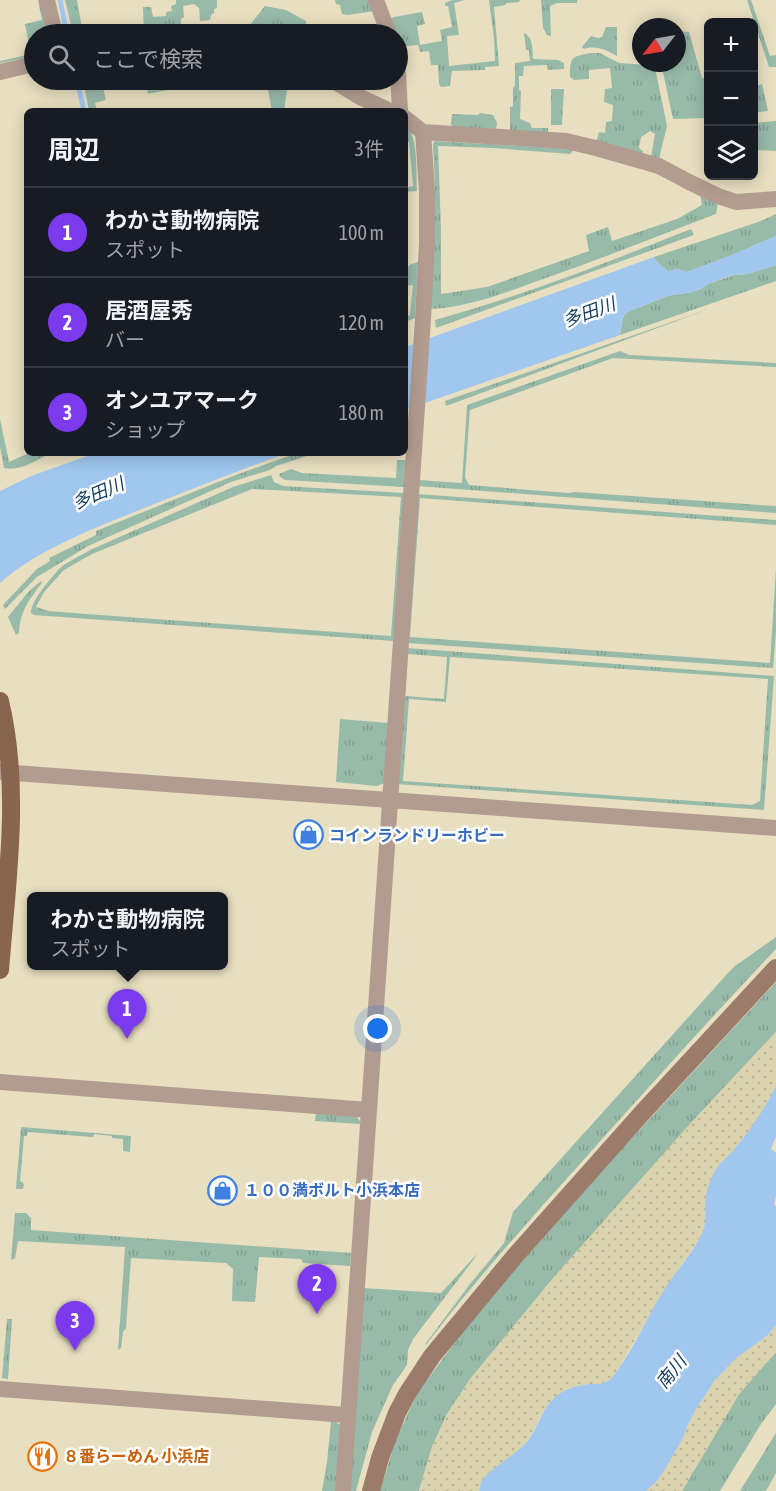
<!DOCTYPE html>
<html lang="ja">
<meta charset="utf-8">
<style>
body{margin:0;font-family:"Asap Condensed","Noto Sans JP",sans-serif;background:#20242c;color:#f1f3f6}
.controls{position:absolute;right:18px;top:18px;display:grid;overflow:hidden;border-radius:9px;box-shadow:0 3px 15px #0003}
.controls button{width:54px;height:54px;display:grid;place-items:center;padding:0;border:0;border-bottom:2px solid #363941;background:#171b24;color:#f1f3f6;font:30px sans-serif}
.compass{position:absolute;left:632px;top:18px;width:54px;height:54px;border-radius:50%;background:#171b24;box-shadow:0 3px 15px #0003;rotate:239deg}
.you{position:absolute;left:378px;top:1029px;width:21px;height:21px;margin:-15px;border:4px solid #fff;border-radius:50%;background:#1a73e8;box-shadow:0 0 0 9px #1a73e833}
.badge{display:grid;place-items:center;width:39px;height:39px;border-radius:50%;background:#7c3aed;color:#fff;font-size:20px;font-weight:700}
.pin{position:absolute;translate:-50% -50px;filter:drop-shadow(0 2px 3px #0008)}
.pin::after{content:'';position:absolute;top:32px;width:21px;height:18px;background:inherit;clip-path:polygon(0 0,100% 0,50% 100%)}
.popup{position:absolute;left:27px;top:892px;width:201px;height:78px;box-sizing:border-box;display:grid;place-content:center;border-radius:9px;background:#171b24;filter:drop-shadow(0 2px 4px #0005);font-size:20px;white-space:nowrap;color:#9ea1a6}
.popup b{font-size:22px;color:#f1f3f6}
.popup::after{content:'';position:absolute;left:50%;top:100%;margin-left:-12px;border:12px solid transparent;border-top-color:#171b24}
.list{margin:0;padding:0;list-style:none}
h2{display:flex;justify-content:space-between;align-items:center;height:78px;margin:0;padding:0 24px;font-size:26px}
h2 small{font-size:20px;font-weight:400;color:#9ea1a6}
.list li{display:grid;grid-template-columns:39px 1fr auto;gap:18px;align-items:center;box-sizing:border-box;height:90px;padding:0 24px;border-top:2px solid #363941}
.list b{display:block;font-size:22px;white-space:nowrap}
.list p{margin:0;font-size:20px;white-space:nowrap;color:#9ea1a6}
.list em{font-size:20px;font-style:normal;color:#9ea1a6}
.icon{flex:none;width:33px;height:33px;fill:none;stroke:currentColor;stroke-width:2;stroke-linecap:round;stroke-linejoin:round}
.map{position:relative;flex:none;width:776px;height:1491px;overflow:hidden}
.search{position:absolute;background:#171b24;box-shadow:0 3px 15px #0003;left:24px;top:24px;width:384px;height:66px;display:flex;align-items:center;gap:15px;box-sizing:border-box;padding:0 21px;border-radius:33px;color:#9ea1a6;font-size:22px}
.panel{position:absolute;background:#171b24;box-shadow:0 3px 15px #0003;left:24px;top:108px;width:384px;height:348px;border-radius:9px}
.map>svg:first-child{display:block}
.grass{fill:url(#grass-tufts);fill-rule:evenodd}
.sand{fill:url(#sand-dots)}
.water{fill:#a1c7ee}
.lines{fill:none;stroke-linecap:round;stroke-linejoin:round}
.stream{stroke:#a1c7ee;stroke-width:5}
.street{stroke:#b29c90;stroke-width:16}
.secondary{stroke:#9b7c6a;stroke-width:18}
.primary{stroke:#89644e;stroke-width:18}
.labels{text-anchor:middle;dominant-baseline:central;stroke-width:5;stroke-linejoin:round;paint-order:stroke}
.shop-label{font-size:16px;font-weight:bold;fill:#366cbe;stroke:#fff;text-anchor:start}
.food-label{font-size:16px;font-weight:bold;fill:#c56008;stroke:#fff;text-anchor:start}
.water-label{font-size:18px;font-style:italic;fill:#113a5f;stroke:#fff}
</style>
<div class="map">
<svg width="776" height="1491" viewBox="0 0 776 1491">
<defs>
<pattern id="grass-tufts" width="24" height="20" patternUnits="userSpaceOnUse" patternTransform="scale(1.5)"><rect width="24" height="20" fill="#98baa9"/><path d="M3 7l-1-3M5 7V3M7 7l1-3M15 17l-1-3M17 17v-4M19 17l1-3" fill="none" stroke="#839f90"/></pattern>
<pattern id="sand-dots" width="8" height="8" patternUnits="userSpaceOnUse" patternTransform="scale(1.5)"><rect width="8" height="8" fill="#dbd2ae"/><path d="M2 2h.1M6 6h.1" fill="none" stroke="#bcb494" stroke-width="1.8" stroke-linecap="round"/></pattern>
</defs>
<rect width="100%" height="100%" fill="#e8dfc0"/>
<path class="grass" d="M 38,0 L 40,0 L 47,34 L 34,34 L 34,56 L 0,63 L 0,61 L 31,54 L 25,24 L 42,20 Z
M 65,0 L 77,0 L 83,34 L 73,34 Z
M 176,0 L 217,0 L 217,8 L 214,9 L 214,13 L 211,15 L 210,20 L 200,21 L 199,8 L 194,4 L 183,6 L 184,17 L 181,19 L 181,28 L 198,30 L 201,34 L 144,34 L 143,7 L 151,7 L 153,17 L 166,16 L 166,12 L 172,11 L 171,6 L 176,4 Z
M 335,0 L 371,0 L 375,11 L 347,15 L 342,14 L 340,5 L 336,4 Z
M 452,0 L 465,0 L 454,3 L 459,35 L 447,36 L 449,66 L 495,61 L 494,38 L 489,0 L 520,0 L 519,2 L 507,3 L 505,5 L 494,7 L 499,66 L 485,67 L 485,70 L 452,71 L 450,86 L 441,87 L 439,84 L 438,65 L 431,65 L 429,51 L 420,52 L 418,45 L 398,47 L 398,34 L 393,34 L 389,20 L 394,17 L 422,12 L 425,24 L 417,26 L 420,45 L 442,41 L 440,30 L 452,27 L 448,6 L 445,6 L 445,3 Z
M 541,0 L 577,0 L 577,3 L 557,3 L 550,6 L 551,36 L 547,35 L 543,28 Z
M 747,0 L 751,0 L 770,56 L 776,55 L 776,67 L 769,67 Z
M 265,6 L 286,10 L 306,21 L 306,34 L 248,34 L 249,26 Z
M 606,27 L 617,27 L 617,56 C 606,50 597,45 584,49 L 582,47 L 591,36 L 598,38 L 602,37 Z
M 677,31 L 689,32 L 702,78 L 708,77 L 708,118 L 673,119 L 661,63 L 677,63 Z
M 524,33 C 534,38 532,50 533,59 L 558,60 L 564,63 L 564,69 L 548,70 L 547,65 L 524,66 L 523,76 L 519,76 L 519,90 L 521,91 L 520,119 L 530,123 L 532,128 L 548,128 L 548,133 L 510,130 L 510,107 L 513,106 L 513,88 L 515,86 L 515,63 L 530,61 L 529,50 L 526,50 Z
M 590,53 L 600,53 L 619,63 L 648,65 L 655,68 L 667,126 L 659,159 L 651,157 L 655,134 L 650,131 L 641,137 L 639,148 L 643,151 L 643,155 L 596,142 L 599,132 L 605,133 L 606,122 L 612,121 L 613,105 L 604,102 L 605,89 L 612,88 L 610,68 L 589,70 L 589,79 L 574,80 L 570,77 C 570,57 571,57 590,53 Z
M 83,80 L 101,80 L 106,100 L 95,103 L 97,111 L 89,111 Z
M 193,80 L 215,80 L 148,94 L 147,89 Z
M 266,80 L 318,80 L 328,84 L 327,87 L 288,82 L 284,111 L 272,111 Z
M 762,84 L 768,111 L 754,113 L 754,87 Z
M 551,89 L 564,89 L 562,125 L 551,125 Z
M 480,113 L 493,115 L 497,123 L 496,129 L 453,127 L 451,124 L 452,114 L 478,115 Z
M 776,121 L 776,151 L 756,150 L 754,123 Z
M 405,123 C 419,138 416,171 417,191 L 405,192 L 405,188 L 413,186 L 409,142 L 405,141 Z
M 434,141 L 575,149 L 570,154 L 493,148 L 438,146 L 441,230 L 441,294 L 487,287 L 589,251 L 586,235 L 608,227 L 612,241 L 677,219 L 702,205 L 700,195 L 718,203 L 716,214 C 658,236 601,259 543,279 C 507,292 470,307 431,309 L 435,189 L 433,145 Z
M 776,214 L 776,236 L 732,255 L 687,272 L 678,269 L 668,271 L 657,262 L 654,257 L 761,221 Z
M 691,229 L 694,235 L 436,328 L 435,320 C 522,296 606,263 691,229 Z
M 418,262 L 415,318 L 405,322 L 405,317 L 410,315 L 413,285 L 405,286 L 405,278 L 409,265 Z
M 776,265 L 776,281 L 620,335 L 623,318 L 626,313 L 632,310 L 668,296 L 692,292 L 701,289 L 708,284 L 734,275 L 748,274 Z
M 709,309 L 446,406 L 445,401 Z
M 620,351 L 629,355 L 776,363 L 776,367 L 613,358 L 470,410 L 465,477 L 469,485 L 568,493 L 575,492 L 776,506 L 776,513 L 417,486 L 417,480 L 462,483 L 467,405 Z
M 0,419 L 9,462 L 29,453 L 50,453 C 37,460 19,472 4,468 L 0,447 Z
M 297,453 L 316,453 L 276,466 L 270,470 L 231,482 L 88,546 L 37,577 L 5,609 L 3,605 L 37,569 L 50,561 L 49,558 L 96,535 L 96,531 L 233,476 Z
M 397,460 L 406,460 L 404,487 L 285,480 L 280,477 L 279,474 L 291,469 L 302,473 L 396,478 Z
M 271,475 L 274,482 L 283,486 L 404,493 L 394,641 L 34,615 L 31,613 C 31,600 50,580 58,570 C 66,562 81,556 90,550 L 233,487 ZM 252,489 L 401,497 L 391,636 L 86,614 L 49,611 L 36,607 L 44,592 L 64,570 L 92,554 Z
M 417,494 L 776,520 L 776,525 L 420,498 L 410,637 L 770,663 L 776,568 L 776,630 L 773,668 L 407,643 Z
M 41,581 L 42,583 C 29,600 20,611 19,633 L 16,635 L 8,617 L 29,591 Z
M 407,648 L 774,676 L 764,810 L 397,784 ZM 408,654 L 447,657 L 444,699 L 405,696 ZM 450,657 L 768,679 L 760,801 L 752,805 L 403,781 L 409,699 L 446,702 Z
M 340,719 L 388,723 L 384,783 L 377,786 L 336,782 Z
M 776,937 L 776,949 C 709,1020 644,1092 579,1165 C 526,1224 473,1283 425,1346 L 426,1343 L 470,1284 L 504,1243 L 513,1212 L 729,972 L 735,966 Z
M 776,982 L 776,1032 L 691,1123 L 555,1276 L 471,1378 L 447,1414 L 432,1447 L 419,1491 L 380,1491 L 396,1439 L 415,1398 L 427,1380 L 458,1338 L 488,1300 L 607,1165 Z
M 316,1113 L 356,1116 L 360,1121 L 360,1124 L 315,1121 Z
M 21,1127 L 131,1136 L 130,1152 L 123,1151 L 123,1139 L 112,1138 L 112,1136 L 94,1134 L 93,1137 L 28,1132 L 27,1136 L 24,1136 L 20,1181 L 24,1184 L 23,1189 L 16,1189 Z
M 15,1213 L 26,1213 L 31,1218 L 31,1230 L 351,1253 L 350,1266 L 303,1263 L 301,1259 L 259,1257 L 255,1302 L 232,1301 L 233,1269 L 226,1263 L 131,1258 L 126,1328 L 123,1332 L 121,1348 L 118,1350 L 125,1247 L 18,1241 L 15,1258 L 11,1260 Z
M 477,1254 L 474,1259 L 413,1339 L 408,1350 L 407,1365 L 393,1385 L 372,1432 L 356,1491 L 349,1491 L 364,1288 L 441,1293 Z
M 7,1319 L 12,1319 L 8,1379 L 2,1378 Z
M 776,1352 L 776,1404 L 761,1424 L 720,1491 L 682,1491 L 739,1394 Z
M 331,1421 L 336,1422 L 340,1425 L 336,1491 L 322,1491 L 327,1462 Z
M 776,1433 L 776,1473 L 766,1491 L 740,1491 Z"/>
<path class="sand" d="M 776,1032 L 776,1086 L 765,1107 L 755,1123 L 733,1151 L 715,1170 L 705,1205 L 706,1220 L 704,1230 L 697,1242 L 664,1290 L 621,1364 L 612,1377 L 605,1383 L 597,1385 L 587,1384 L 567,1389 L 558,1395 L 549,1403 L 542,1414 L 528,1440 L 519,1451 L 490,1473 L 482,1481 L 479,1491 L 419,1491 L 432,1447 L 447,1414 L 471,1378 L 555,1276 L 691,1123 Z
M 776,1325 L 776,1352 L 739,1394 L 682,1491 L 646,1491 L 656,1482 L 664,1471 L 682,1440 L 688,1425 L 696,1409 L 715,1380 L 735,1359 L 768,1335 Z"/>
<path class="water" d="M 776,236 L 776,265 L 748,274 L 733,275 L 708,284 L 701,289 L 692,292 L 668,296 L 632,310 L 626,313 L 623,318 L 620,335 L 405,410 L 405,347 L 654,257 L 657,262 L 668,271 L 678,269 L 687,272 L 732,255 Z
M 96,453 L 288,453 C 239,470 191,489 142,509 C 95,528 38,549 0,583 L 0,491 L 31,476 Z
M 776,1086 L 776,1136 L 771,1149 L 776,1153 L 776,1196 L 774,1204 L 776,1207 L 776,1325 L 768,1335 L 735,1359 L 715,1380 L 696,1409 L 688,1425 L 682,1440 L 664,1471 L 656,1482 L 646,1491 L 479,1491 C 480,1488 480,1485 481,1482 C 487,1471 515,1455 526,1443 C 541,1425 542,1401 566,1390 C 572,1387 582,1385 589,1384 C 599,1384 606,1385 613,1376 C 633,1352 647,1316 664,1290 C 675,1272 698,1247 704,1228 C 706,1221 705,1214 705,1206 C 705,1195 709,1181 715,1171 C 720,1162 730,1155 736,1147 C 752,1128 765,1108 776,1086 Z"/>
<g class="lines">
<path class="stream" d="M 60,0 L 67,34
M 77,80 L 84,111"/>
<path class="street" d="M 47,0 L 55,34
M 376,0 L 389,34
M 0,72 L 34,64
M 398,73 L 400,111
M 332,80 L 358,96 L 390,111
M 405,118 L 423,132 L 566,141 L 596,148 L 659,166 L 689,182 L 718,196 L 736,202 L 776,199
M 0,772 L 776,828
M 0,1082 L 369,1110
M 0,1389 L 347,1415
M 343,1491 L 423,319 L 427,243 L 427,191 L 423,132"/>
<path class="secondary" d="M 371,1491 L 380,1458 L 397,1413 L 407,1394 L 432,1356 L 515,1256 L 643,1112 L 776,968"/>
<path class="primary" d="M 0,701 C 21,789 7,881 0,970"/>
</g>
<defs>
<symbol id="shop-ring" viewBox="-11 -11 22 22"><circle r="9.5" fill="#fff" stroke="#3f7fe0" stroke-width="1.5"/><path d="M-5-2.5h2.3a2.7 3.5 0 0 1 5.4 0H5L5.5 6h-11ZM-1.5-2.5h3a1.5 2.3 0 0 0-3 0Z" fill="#3f7fe0"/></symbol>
<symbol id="restaurant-ring" viewBox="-11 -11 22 22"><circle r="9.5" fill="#fff" stroke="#e8710a" stroke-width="1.5"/><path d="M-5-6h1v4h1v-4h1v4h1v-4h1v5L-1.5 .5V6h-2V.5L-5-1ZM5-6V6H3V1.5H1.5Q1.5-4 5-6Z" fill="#e8710a"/></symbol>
</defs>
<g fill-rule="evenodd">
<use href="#shop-ring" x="292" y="818" width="33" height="33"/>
<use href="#shop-ring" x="206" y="1174" width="33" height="33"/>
<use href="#restaurant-ring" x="26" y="1440" width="33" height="33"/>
</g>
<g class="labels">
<g class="shop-label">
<text x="329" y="835">コインランドリーホビー</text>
<text x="244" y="1190">１００満ボルト小浜本店</text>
</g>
<g class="food-label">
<text x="63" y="1456">８番らーめん 小浜店</text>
</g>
<g class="water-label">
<text transform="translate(589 312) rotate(-20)">多田川</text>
<text transform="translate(98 493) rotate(-23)">多田川</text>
<text transform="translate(671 1372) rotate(-51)">南川</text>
</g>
</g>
</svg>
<div class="controls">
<button>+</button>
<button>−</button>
<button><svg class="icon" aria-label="layers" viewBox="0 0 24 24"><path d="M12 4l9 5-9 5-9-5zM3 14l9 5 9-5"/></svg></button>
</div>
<svg class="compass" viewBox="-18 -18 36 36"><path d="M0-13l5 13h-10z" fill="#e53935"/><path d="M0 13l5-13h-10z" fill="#9ea1a6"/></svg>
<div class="you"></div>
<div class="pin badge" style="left:127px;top:1039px">1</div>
<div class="popup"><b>わかさ動物病院</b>スポット</div>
<div class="pin badge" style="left:317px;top:1314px">2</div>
<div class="pin badge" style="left:75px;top:1351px">3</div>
<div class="search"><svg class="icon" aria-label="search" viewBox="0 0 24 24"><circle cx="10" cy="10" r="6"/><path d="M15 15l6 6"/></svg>ここで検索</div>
<section class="panel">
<h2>周辺<small>3件</small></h2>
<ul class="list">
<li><span class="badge">1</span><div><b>わかさ動物病院</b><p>スポット</p></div><em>100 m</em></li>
<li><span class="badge">2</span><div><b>居酒屋秀</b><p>バー</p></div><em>120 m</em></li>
<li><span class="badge">3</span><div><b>オンユアマーク</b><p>ショップ</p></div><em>180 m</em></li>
</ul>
</section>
</div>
